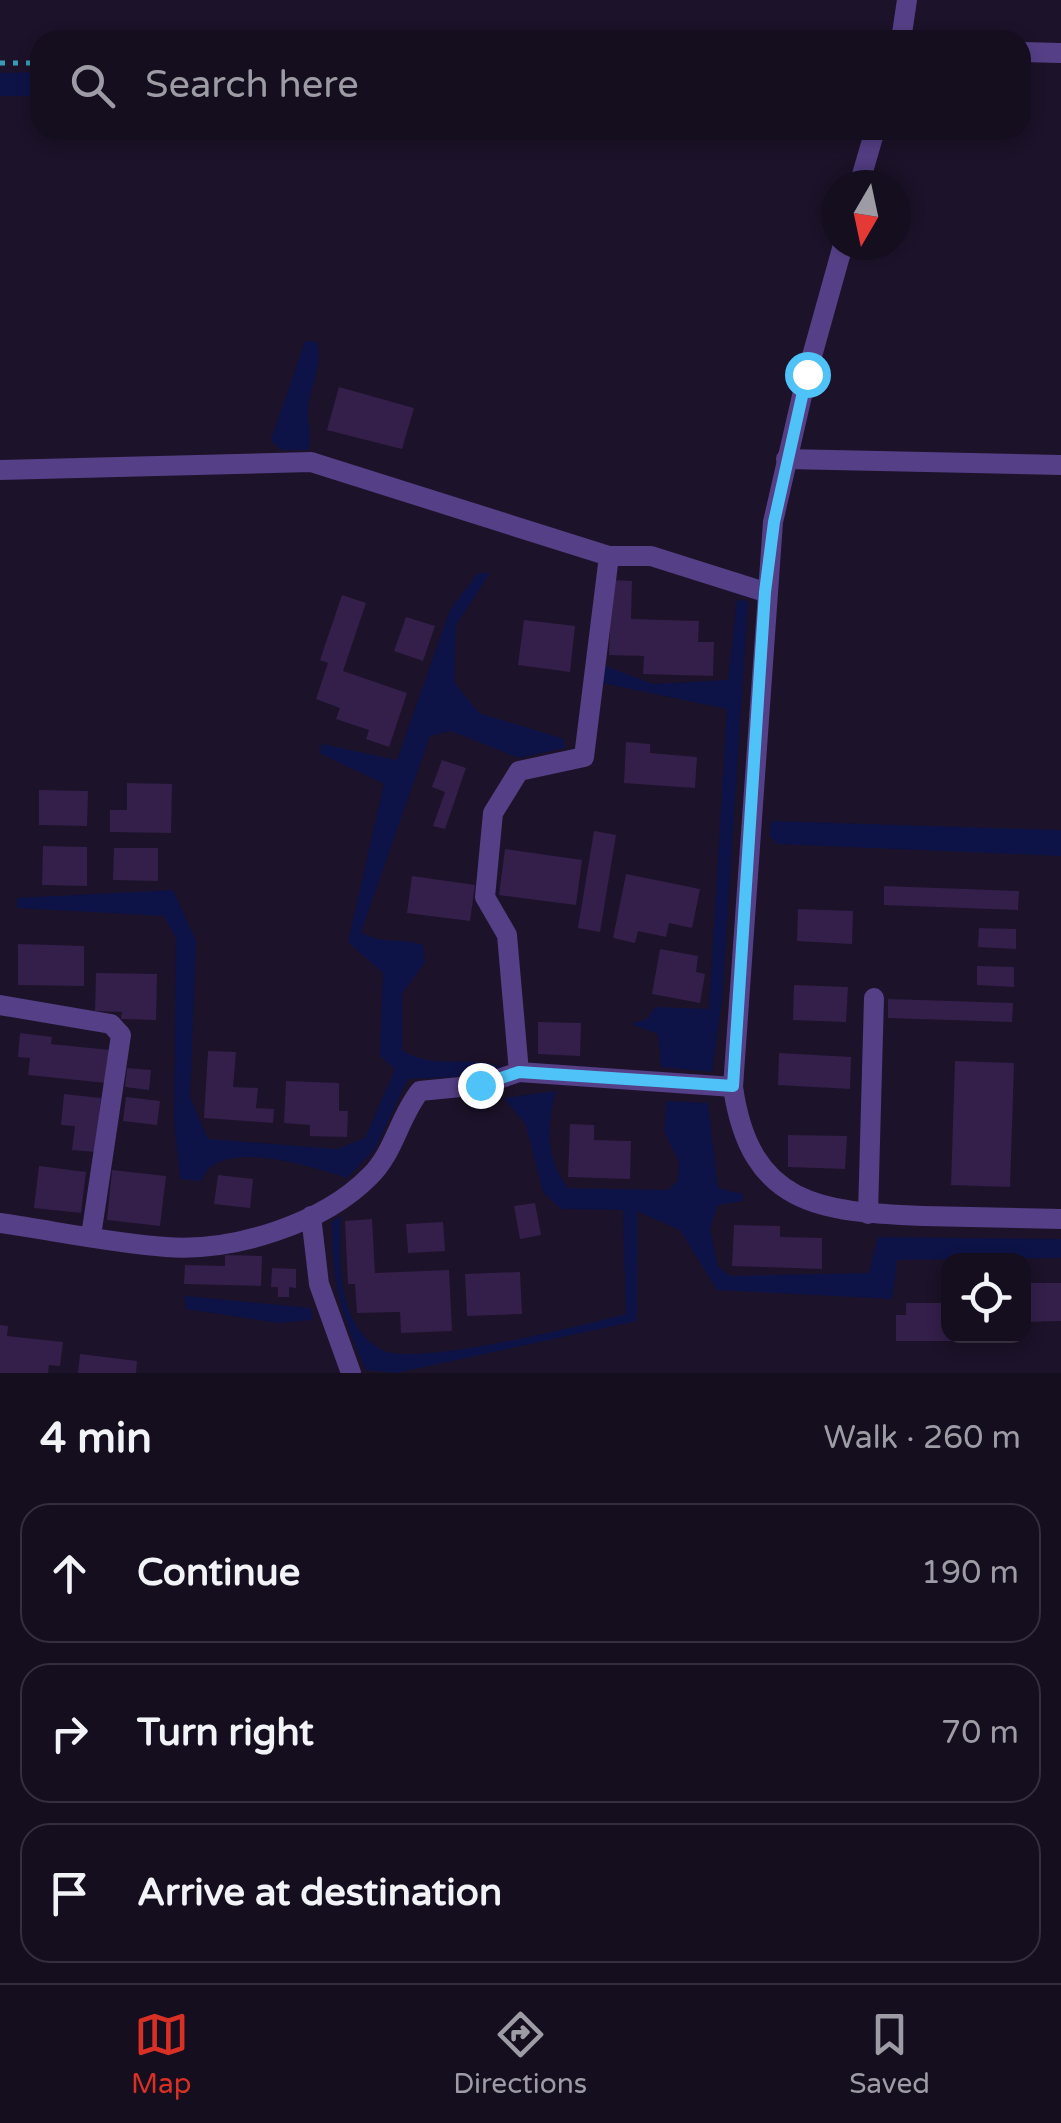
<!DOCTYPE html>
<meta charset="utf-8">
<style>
body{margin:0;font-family:"Varela Round",sans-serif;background:#1e1728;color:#f1f3f6}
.controls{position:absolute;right:30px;bottom:30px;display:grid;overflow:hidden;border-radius:20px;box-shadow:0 5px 15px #0003}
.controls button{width:90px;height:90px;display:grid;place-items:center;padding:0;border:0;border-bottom:2px solid #342e3d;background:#150e1f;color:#f1f3f6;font:50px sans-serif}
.compass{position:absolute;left:821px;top:170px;width:90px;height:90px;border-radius:50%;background:#150e1f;box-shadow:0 5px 15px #0003;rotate:189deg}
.stop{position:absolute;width:30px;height:30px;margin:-22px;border:8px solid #4fc3f7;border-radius:50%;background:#fff}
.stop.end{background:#4fc3f7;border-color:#fff;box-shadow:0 2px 10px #0008}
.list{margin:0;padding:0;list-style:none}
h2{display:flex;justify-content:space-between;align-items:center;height:130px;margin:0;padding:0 40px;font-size:42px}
h2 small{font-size:32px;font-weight:400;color:#9d9ca4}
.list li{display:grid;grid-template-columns:65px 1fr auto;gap:30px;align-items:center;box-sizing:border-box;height:140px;margin:0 20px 20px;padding:0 20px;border:2px solid #342e3d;border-radius:30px}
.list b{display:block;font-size:38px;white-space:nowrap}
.list em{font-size:32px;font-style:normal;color:#9d9ca4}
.icon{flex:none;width:55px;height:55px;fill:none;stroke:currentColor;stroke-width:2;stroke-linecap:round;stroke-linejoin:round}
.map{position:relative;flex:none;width:1061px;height:1373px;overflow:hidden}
.search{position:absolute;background:#150e1f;box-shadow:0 5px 15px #0003;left:30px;right:30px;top:30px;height:110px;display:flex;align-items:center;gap:25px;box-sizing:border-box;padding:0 35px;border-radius:30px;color:#9d9ca4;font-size:38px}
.sheet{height:610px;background:#150e1f}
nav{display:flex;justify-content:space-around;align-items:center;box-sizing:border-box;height:140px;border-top:2px solid #342e3d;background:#150e1f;font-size:28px;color:#9d9ca4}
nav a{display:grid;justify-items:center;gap:5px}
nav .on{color:#d93025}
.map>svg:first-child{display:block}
.water{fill:#0e1347}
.building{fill:#331f49}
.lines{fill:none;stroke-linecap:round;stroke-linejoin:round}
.path{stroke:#379db7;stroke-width:5;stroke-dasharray:5 8;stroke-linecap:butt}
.minor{stroke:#553f86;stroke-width:20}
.tertiary{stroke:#553f86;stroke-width:20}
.route{stroke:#4fc3f7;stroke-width:12}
</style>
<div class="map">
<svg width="1061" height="1373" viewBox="0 0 1061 1373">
<rect width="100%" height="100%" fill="#1c1229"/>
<path class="water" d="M 40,72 L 40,96 L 0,96 L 0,73 Z
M 305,341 L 317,342 C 323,367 310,385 308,409 C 307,425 313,433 308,450 L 281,450 L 271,440 Z
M 478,573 L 490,573 L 456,625 L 454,682 L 479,713 L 564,739 L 565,748 L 519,758 L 451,731 L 430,736 L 361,932 C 382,945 400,937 423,945 L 425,962 L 402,994 L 402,1050 C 433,1071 468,1054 502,1067 L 475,1076 L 408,1079 L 375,1149 L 347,1178 C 311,1167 217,1135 201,1181 L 180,1179 L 174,1120 L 176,938 L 164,916 L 17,908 L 17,898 L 173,890 L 196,941 L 190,1098 L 208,1139 L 337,1149 L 365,1138 L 395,1069 L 380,1056 L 383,973 L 348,942 L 384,784 L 319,753 L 322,744 L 397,760 L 450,610 Z
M 737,600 L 748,601 L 722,1000 L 712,1072 L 661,1067 L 658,1034 L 631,1024 L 647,1019 L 655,1007 L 709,1009 L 727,709 L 602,683 L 605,666 L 653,684 L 728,680 Z
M 771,821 L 1061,830 L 1061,856 L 777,844 L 769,835 Z
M 556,1091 C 547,1128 545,1157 568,1188 L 668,1190 L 678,1181 L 679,1162 L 664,1131 L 667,1101 L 708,1103 L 718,1188 L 743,1194 L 743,1201 L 718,1205 L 710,1229 L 718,1267 L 730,1276 L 869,1273 L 878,1237 L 1061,1239 L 1061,1258 L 897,1260 L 892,1299 L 717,1290 L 680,1230 L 637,1211 L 637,1321 L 396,1373 L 366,1370 C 341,1316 331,1281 332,1221 L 341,1216 C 340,1261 335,1324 382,1350 C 415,1367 585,1325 626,1314 L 623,1210 L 561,1209 L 543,1192 L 526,1125 L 504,1098 Z
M 185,1296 L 311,1308 L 312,1320 L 279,1323 L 186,1309 Z"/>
<path class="building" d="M 339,387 L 414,408 L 402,449 L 327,430 Z
M 612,580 L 632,581 L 631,619 L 699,621 L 698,642 L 714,642 L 713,676 L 643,674 L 644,656 L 609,655 Z
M 342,595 L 366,603 L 343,671 L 407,693 L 389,747 L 366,739 L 369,730 L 336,719 L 340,708 L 316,699 L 328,663 L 320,660 Z
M 406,617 L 435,626 L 423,661 L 394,651 Z
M 524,620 L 575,626 L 570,672 L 518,665 Z
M 626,742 L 650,744 L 650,753 L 697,757 L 695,788 L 624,783 Z
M 442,760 L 466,768 L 445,829 L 433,826 L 445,792 L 432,787 Z
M 127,783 L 172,784 L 171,833 L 110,832 L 110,810 L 127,810 Z
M 39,790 L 88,791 L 87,826 L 39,825 Z
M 594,831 L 616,835 L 600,932 L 578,928 Z
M 43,846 L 87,847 L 87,886 L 42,885 Z
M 114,848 L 158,848 L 158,881 L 113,880 Z
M 505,849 L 582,860 L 576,905 L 499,895 Z
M 626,874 L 700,889 L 692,928 L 669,923 L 666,937 L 638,931 L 635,943 L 613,938 Z
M 412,876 L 475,885 L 470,921 L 407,913 Z
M 884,886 L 1019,891 L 1018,910 L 884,905 Z
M 798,909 L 853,911 L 852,944 L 797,941 Z
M 979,928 L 1016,929 L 1016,949 L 978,947 Z
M 18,944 L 84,946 L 84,986 L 18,985 Z
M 660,949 L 698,956 L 696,972 L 705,974 L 700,1003 L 652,994 Z
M 977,966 L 1014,967 L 1014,987 L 977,985 Z
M 96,973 L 157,974 L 156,1020 L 121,1019 L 122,1012 L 95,1011 Z
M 794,985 L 848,987 L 846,1022 L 793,1020 Z
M 888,999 L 1013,1003 L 1012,1022 L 888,1018 Z
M 538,1022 L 581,1023 L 580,1056 L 538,1054 Z
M 20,1033 L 52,1037 L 51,1044 L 110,1050 L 106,1083 L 28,1075 L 30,1058 L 18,1057 Z
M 208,1051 L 236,1052 L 233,1087 L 258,1088 L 256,1108 L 274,1109 L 273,1123 L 204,1118 Z
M 779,1053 L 851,1057 L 850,1089 L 778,1085 Z
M 955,1061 L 1014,1063 L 1010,1187 L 951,1185 Z
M 127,1068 L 151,1070 L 149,1090 L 125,1087 Z
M 286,1081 L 339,1083 L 339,1111 L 348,1111 L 347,1137 L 310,1136 L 310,1125 L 284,1123 Z
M 64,1094 L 101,1098 L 95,1152 L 72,1150 L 75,1126 L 61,1125 Z
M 126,1097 L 160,1101 L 157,1125 L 123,1121 Z
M 570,1124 L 594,1125 L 594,1140 L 631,1141 L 630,1179 L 568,1177 Z
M 788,1135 L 847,1136 L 845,1169 L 788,1167 Z
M 39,1166 L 86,1172 L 81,1213 L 34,1208 Z
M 112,1170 L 166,1176 L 160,1226 L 107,1220 Z
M 218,1175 L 253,1179 L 250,1208 L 214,1204 Z
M 535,1203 L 541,1235 L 520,1239 L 514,1206 Z
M 372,1219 L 375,1273 L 449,1270 L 452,1331 L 401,1333 L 400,1312 L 357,1313 L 355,1284 L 348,1284 L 345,1221 Z
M 443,1222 L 445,1251 L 408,1253 L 406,1224 Z
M 734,1225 L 780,1226 L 780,1237 L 822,1238 L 822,1269 L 732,1266 Z
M 225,1255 L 262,1256 L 261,1286 L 184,1284 L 185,1265 L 225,1266 Z
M 272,1268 L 296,1269 L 296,1288 L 289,1287 L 289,1297 L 278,1297 L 278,1287 L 271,1287 Z
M 520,1272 L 522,1314 L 467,1316 L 465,1274 Z
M 1024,1283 L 1061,1283 L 1061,1321 L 1024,1322 Z
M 906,1303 L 948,1303 L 948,1336 L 990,1336 L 990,1341 L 896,1341 L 896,1315 L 906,1315 Z
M 0,1325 L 8,1326 L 7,1336 L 63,1342 L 60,1366 L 49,1365 L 48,1373 L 0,1373 Z
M 80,1354 L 137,1361 L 136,1373 L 78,1373 Z"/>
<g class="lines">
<path class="path" d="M 0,63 L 40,63"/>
<path class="minor" d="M 786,459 L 1061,465
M 0,470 L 311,462 L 609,556 L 651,556 L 765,592
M 0,1005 L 111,1024 L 121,1035 L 91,1236
M 519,1072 L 507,935 L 485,897 L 493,813 L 519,771 L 584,757 L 609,556
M 868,1214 L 874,998
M 311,1216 L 319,1284 L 351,1373
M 0,1223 C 55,1231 111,1243 166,1247 C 233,1252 323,1224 370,1176 C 394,1153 399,1117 420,1091 L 481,1085 L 519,1072 L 733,1087"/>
<path class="tertiary" d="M 901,40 L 907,0
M 1021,52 L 1061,53
M 859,185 L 875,130
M 843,245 L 807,374 L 773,522 L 733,1087 C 750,1206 820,1212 923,1216 C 969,1217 1015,1218 1061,1219"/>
</g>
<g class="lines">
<path class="route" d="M 480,1085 L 519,1072 L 733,1086 L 765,592 L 774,522 L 807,374"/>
</g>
</svg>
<div class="controls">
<button><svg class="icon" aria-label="locate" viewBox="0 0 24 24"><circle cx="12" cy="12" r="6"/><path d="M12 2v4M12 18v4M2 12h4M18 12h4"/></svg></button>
</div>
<svg class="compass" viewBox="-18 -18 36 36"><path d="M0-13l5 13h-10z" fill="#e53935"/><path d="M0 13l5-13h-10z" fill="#9d9ca4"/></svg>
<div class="stop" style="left:807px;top:374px"></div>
<div class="stop end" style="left:480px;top:1085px"></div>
<div class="search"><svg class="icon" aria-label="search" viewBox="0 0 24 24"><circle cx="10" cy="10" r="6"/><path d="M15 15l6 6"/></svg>Search here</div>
</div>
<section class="sheet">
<h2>4 min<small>Walk · 260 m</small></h2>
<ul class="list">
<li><svg class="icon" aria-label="ahead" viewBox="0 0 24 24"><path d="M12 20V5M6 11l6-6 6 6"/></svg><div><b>Continue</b></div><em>190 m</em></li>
<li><svg class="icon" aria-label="right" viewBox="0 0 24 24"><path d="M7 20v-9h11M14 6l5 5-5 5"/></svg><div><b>Turn right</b></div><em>70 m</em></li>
<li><svg class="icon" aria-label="arrive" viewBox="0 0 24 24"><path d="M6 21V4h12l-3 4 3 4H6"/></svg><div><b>Arrive at destination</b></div></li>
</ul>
</section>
<nav>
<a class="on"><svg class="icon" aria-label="map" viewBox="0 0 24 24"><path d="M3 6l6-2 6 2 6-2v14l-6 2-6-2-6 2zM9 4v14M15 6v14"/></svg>Map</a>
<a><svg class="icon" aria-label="directions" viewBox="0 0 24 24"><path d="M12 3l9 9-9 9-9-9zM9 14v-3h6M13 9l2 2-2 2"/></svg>Directions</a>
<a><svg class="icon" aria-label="saved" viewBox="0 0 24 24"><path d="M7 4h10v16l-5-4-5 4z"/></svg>Saved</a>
</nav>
